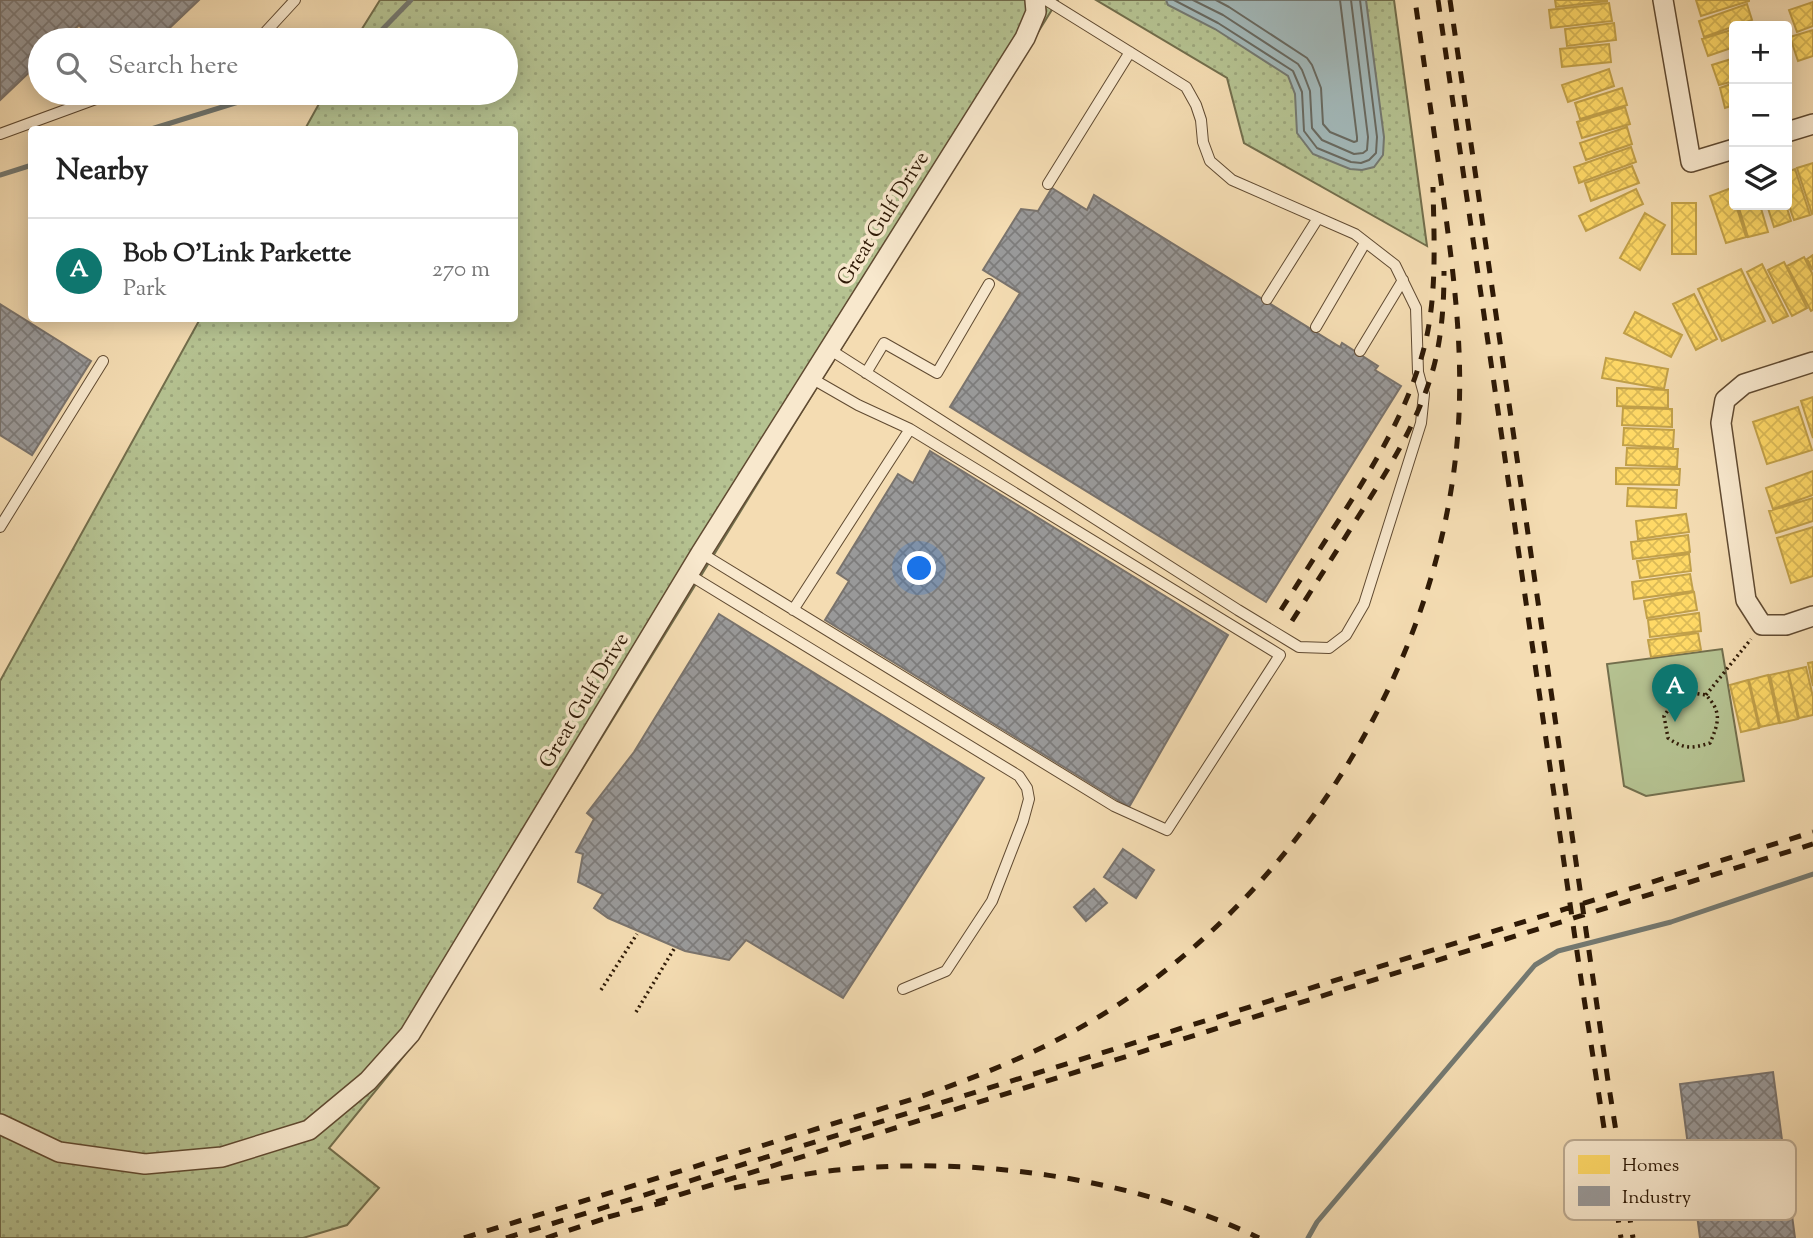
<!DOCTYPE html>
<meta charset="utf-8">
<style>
body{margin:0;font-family:"Sorts Mill Goudy",serif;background:#f6f6f6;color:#222}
.controls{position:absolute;right:21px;top:21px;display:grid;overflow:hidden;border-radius:7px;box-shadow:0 4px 18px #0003}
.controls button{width:63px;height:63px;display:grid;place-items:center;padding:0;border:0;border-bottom:2px solid #e0e0e0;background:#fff;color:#222;font:35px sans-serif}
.you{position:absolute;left:920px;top:569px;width:24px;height:24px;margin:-18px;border:5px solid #fff;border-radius:50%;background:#1a73e8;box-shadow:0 0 0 10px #1a73e833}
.badge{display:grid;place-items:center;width:46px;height:46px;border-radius:50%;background:#0f766e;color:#fff;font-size:23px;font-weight:700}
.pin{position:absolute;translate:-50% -58px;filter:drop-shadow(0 2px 4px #0008)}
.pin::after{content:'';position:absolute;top:37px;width:24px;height:21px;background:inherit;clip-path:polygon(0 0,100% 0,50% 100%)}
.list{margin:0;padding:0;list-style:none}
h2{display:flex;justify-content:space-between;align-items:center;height:91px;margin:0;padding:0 28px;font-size:30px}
h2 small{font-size:23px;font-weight:400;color:#767676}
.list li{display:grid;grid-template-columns:46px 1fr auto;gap:21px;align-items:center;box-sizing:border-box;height:105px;padding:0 28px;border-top:2px solid #e0e0e0}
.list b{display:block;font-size:26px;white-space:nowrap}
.list p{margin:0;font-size:23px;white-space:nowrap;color:#767676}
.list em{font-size:23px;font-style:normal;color:#767676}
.icon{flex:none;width:38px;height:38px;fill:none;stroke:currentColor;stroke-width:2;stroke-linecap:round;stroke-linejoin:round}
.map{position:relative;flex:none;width:1813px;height:1238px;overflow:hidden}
.search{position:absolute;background:#fff;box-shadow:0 4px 18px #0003;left:28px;top:28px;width:490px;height:77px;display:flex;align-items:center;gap:18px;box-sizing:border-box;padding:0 24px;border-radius:38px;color:#767676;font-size:26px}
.panel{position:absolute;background:#fff;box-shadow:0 4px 18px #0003;left:28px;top:126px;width:490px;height:196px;border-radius:7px}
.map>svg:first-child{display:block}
.grass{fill:url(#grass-dots);stroke:#726e4c;stroke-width:2}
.park{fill:#b5c291;stroke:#726e4c;stroke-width:2}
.water{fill:#a2b8b9;stroke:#747971;stroke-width:2}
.homes{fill:url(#homes-cross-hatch);stroke:#c1a049;stroke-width:2}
.industry{fill:url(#industry-cross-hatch);stroke:#79736d;stroke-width:2}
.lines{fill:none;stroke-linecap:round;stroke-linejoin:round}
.shore{stroke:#686960;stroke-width:2}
.stream{stroke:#747971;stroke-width:5}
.lane-casing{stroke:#604a31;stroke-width:12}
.street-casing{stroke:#604a31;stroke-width:22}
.path{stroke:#2f1a06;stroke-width:3.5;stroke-dasharray:2 3.5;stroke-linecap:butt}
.lane{stroke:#f8e8cd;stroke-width:10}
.street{stroke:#f8e8cd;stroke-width:19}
.rail{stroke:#2f1a06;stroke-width:5;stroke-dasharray:12 12;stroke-linecap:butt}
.labels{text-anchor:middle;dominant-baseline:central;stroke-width:7;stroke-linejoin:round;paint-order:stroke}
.street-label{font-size:21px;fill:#2f1a06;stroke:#f8e8cd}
.key{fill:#f8e8cd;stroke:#bcaa91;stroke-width:2}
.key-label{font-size:19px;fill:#2f1a06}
</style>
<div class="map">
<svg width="1813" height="1238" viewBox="0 0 1813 1238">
<defs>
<pattern id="grass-dots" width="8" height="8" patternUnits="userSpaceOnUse" patternTransform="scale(1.75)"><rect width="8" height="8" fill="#b5c291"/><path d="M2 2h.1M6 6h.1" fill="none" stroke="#9ca67c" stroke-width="1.8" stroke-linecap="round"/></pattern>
<pattern id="homes-cross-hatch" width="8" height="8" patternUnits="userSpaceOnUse" patternTransform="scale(1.75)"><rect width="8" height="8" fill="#ffd966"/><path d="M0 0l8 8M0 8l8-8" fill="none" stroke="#dbba57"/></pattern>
<pattern id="industry-cross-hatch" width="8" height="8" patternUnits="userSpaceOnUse" patternTransform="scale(1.75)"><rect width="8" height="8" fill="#999"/><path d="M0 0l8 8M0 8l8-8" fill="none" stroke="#7d7c7b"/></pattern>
</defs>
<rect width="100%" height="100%" fill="#f4dcb2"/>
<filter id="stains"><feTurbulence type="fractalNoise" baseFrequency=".00286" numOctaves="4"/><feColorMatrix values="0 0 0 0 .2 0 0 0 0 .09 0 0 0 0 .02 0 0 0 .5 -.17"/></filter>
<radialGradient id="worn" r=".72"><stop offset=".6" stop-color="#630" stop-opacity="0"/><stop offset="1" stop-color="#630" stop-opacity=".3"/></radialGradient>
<path class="grass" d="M 380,0 L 1058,0 L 793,426 L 412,1046 L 329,1148 L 379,1188 L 347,1225 L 303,1238 L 0,1238 L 0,681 L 200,319 L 514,318 L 514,130 L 305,129 L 325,93 L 506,93 L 506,40 L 355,40 Z
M 1096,0 L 1394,0 L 1427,246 L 1244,143 L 1227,78 Z"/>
<path class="park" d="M 1722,649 L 1744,781 L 1646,796 L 1624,786 L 1607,664 Z"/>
<path class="water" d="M 1166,0 L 1366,0 L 1384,137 L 1383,155 L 1374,167 L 1362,170 L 1350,169 L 1313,154 L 1297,133 L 1295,94 L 1288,76 L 1215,29 L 1168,5 Z"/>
<path class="homes" d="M 1555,0 L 1607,0 L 1607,1 L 1556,7 Z
M 1696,0 L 1749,0 L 1749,1 L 1701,16 Z
M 1813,2 L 1813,26 L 1797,32 L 1789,10 Z
M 1609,3 L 1612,21 L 1551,28 L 1549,10 Z
M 1747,4 L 1752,20 L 1704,37 L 1699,21 Z
M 1614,23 L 1616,40 L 1567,46 L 1565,29 Z
M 1734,29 L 1734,47 L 1708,56 L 1702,39 Z
M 1813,30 L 1813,56 L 1798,61 L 1790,37 Z
M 1609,44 L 1611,62 L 1562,67 L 1560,49 Z
M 1734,58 L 1734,81 L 1719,85 L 1712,65 Z
M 1609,69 L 1614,86 L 1568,102 L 1562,85 Z
M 1734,83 L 1734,105 L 1725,108 L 1720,88 Z
M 1622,88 L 1627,105 L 1580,119 L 1575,103 Z
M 1625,107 L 1630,124 L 1582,138 L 1577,122 Z
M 1627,127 L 1632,144 L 1586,160 L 1580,143 Z
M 1631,147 L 1636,162 L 1579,183 L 1574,167 Z
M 1813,163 L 1813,213 L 1812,214 L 1797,168 Z
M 1632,166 L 1639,183 L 1591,201 L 1585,183 Z
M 1795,169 L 1810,215 L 1794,220 L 1787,200 L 1787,172 Z
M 1731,188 L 1734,205 L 1736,205 L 1746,237 L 1726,243 L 1710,196 Z
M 1636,189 L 1643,204 L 1586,231 L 1579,216 Z
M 1672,203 L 1696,203 L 1696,254 L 1672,254 Z
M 1738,205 L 1760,205 L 1768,232 L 1748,237 Z
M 1767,205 L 1786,205 L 1791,221 L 1774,227 Z
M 1645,213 L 1665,225 L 1640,270 L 1620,258 Z
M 1813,255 L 1813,270 L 1807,259 Z
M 1804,257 L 1813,275 L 1813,310 L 1811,311 L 1787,266 Z
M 1784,262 L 1807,308 L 1792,316 L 1768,270 Z
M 1762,264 L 1788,316 L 1773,323 L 1747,272 Z
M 1741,269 L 1765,321 L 1722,341 L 1698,289 Z
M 1694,294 L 1717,339 L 1696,350 L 1673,304 Z
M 1635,312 L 1682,335 L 1671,357 L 1624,333 Z
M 1606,358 L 1668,369 L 1664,389 L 1602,378 Z
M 1617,388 L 1668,390 L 1668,408 L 1617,406 Z
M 1813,397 L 1813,438 L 1801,401 Z
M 1798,407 L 1812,450 L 1767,464 L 1753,422 Z
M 1623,408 L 1672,409 L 1672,427 L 1622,425 Z
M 1624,428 L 1674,430 L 1673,448 L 1623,445 Z
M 1627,448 L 1678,449 L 1677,467 L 1626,465 Z
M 1616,468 L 1680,469 L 1679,485 L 1616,484 Z
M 1813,471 L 1813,495 L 1773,509 L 1766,488 Z
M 1628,488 L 1677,490 L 1676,508 L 1627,506 Z
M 1813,498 L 1813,521 L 1776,533 L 1769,511 Z
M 1686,514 L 1689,532 L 1638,539 L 1636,521 Z
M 1813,527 L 1813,576 L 1791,583 L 1777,538 Z
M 1688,535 L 1690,552 L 1633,559 L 1631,542 Z
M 1689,554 L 1691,571 L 1640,578 L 1637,561 Z
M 1690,574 L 1693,591 L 1634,599 L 1632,582 Z
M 1694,592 L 1697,610 L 1647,618 L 1644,601 Z
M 1699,613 L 1701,631 L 1650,637 L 1648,620 Z
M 1698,633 L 1701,650 L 1651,657 L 1648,640 Z
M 1813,662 L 1813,686 L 1808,663 Z
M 1806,667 L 1813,697 L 1813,715 L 1799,718 L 1788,671 Z
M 1788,671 L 1798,719 L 1780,723 L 1770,675 Z
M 1768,675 L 1779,723 L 1760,727 L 1749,680 Z
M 1748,680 L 1759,728 L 1741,732 L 1730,685 Z"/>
<path class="industry" d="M 0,0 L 199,0 L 157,40 L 94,40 L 79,25 L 63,40 L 40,40 L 40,62 L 0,100 Z
M 1052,188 L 1087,210 L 1094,195 L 1340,347 L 1342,343 L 1378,366 L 1375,370 L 1401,386 L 1266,602 L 950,407 L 1020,293 L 983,270 L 1021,209 L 1038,211 Z
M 0,304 L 91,361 L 32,455 L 0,435 Z
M 930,451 L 1228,635 L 1129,807 L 825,620 L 849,581 L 837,573 L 898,474 L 913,483 Z
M 719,614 L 984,778 L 843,998 L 746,940 L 729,960 L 685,951 L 608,918 L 594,908 L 603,894 L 578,882 L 583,854 L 576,852 L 594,819 L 587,813 L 634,752 Z
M 1123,849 L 1154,870 L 1136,898 L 1104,877 Z
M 1094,889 L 1107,903 L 1086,921 L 1074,907 Z
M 1773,1072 L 1795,1238 L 1700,1238 L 1680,1084 Z"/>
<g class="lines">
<path class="shore" d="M 1174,0 L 1218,23 L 1293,71 L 1302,92 L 1304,131 L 1317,148 L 1351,162 L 1361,163 L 1369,160 L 1376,153 L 1377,137 L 1360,0
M 1193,0 L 1223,15 L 1298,64 L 1302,70 L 1310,91 L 1312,128 L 1322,140 L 1354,154 L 1363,153 L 1367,150 L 1368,137 L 1351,0
M 1216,0 L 1229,7 L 1307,58 L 1312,65 L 1321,88 L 1323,124 L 1330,132 L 1354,142 L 1357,141 L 1357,137 L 1340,0"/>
<path class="stream" d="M 372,40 L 411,0
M 148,130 L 268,93
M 0,175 L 32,165
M 1308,1238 L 1317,1222 L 1535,965 L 1558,951 L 1671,922 L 1813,874"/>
<defs>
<path id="lane" d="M 254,40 L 260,38 L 295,0
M 0,134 L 112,93
M 1048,184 L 1130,52
M 1267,299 L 1318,218
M 1316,327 L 1365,243
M 829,349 L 1238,610 L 1299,647 L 1329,648 L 1346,635 L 1364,604 L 1421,423 L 1424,394 L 1418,372 L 1416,308 L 1395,265 L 1355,234 L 1232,180 L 1210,161 L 1203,142 L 1201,120 L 1196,105 L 1186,87 L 1046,0
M 1360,351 L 1403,280
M 866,373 L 884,343 L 937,373 L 989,284
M 0,527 L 103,361
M 701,553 L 1114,806 L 1167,830 L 1280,655 L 910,429 L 858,405 L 811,378
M 688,574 L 1019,776 L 1027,788 L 1029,799 L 1023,821 L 992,901 L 946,971 L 903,989
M 793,610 L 910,429"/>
<path id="street" d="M 1663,0 L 1691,162 L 1734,149
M 1787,132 L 1813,124
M 1813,362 L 1744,384 L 1725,400 L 1721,423 L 1746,600 L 1762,625 L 1786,625 L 1813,616
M 0,1124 L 59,1152 L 145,1164 L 222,1157 L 309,1130 L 368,1081 L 410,1034 L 701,553 L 1025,38 L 1036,12 L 1035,0"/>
</defs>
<use href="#lane" class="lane-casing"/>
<use href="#street" class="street-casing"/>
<path class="path" d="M 1692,693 L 1706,695 C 1722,712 1719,722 1710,743 C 1691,749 1684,749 1668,738 L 1664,716 L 1675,700 Z
M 1706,695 L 1751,639
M 601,990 L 637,934
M 636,1012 L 674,949"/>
<use href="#lane" class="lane"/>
<use href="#street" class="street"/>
<path class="rail" d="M 1438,0 L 1581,979 L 1621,1238
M 1450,0 L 1608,1081 L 1633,1238
M 1281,610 C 1302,577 1323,544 1344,512 C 1379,457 1411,404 1426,340 C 1437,290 1434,238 1433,187
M 1292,621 C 1314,586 1336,552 1358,517 C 1388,470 1419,421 1434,366 C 1442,334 1444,303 1444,271
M 734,1188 C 772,1180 810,1172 849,1169 C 984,1157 1137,1179 1259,1238
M 656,1202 L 1813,844
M 608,1217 L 665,1202
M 464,1238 L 913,1099 C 984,1075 1053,1047 1116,1006 C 1305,883 1442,657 1458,431 C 1464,349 1453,269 1442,188 C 1433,125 1424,63 1415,0
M 506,1238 L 1813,832
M 546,1238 L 615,1215"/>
</g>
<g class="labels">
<g class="street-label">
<text transform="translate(884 219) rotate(-58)">Great Gulf Drive</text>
<text transform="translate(585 701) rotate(-59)">Great Gulf Drive</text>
</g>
</g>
<rect x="1564" y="1140" width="232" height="80" rx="10" class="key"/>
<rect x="1578" y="1155" width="32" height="19" fill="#ffd966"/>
<rect x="1578" y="1186" width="32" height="20" fill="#999"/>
<g class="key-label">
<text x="1622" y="1171">Homes</text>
<text x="1622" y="1203">Industry</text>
</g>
<rect width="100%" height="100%" filter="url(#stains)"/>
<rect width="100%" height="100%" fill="url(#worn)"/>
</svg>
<div class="controls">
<button>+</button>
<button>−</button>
<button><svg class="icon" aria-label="layers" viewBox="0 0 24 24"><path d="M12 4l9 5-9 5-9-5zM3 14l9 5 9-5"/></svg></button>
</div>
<div class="you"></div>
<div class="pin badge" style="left:1675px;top:722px">A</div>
<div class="search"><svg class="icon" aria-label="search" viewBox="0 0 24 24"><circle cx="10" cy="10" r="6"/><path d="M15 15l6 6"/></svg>Search here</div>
<section class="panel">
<h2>Nearby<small></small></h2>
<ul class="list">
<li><span class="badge">A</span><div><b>Bob O'Link Parkette</b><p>Park</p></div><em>270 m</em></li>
</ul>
</section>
</div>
